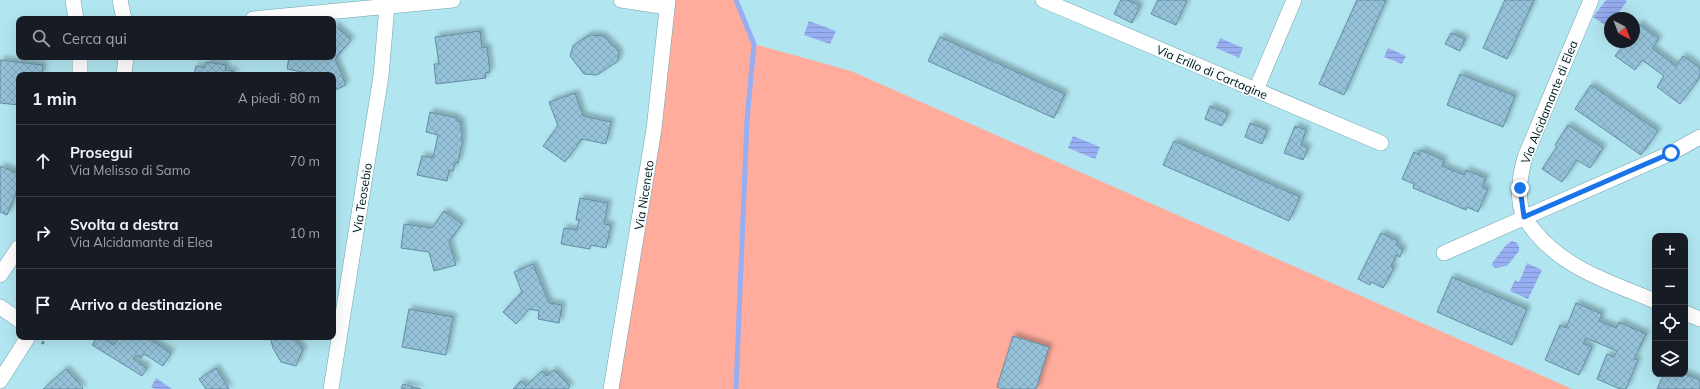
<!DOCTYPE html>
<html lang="it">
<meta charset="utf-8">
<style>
body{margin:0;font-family:Mulish,sans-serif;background:#242831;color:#f1f3f6}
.controls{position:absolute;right:12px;bottom:12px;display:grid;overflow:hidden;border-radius:8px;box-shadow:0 4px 16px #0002}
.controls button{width:36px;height:36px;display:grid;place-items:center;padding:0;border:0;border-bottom:1px solid #363941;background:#171b24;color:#f1f3f6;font:20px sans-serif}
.compass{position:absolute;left:1604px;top:12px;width:36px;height:36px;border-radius:50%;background:#171b24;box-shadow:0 4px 16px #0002;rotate:138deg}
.stop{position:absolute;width:12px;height:12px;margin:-9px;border:3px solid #1a73e8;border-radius:50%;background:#fff}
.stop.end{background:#1a73e8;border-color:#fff;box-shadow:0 1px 4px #0008}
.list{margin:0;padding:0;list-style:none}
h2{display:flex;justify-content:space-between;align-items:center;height:52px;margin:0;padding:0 16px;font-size:17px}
h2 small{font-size:13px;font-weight:400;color:#9ea1a6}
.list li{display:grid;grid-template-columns:26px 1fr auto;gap:12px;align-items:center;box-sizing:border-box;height:72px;padding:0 16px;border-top:1px solid #363941}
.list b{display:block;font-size:15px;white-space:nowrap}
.list p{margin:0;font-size:13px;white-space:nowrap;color:#9ea1a6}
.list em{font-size:13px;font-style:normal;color:#9ea1a6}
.icon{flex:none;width:22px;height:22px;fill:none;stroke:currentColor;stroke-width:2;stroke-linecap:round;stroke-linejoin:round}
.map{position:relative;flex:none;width:1700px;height:389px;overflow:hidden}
.search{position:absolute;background:#171b24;box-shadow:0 4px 16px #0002;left:16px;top:16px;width:320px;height:44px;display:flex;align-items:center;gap:10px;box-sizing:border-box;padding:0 14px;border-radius:8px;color:#9ea1a6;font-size:15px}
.panel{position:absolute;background:#171b24;box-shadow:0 4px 16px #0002;left:16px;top:72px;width:320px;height:268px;border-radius:8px}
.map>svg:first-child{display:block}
.grass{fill:#ffac9d}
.water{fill:url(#water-rules)}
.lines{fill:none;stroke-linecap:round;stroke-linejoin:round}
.stream{stroke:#98aef2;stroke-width:5}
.building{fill:url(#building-cross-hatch);stroke:#628da2;filter:url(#shadow)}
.street-casing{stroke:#6ea2ab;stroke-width:16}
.path{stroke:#5d8188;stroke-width:2.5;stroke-dasharray:3 3;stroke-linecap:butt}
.street{stroke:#fff;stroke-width:15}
.route{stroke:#1a73e8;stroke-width:5}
.labels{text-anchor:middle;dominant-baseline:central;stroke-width:3;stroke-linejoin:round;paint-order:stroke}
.street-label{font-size:12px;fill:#011316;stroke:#f8feff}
</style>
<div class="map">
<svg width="1700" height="389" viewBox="0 0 1700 389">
<defs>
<pattern id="water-rules" width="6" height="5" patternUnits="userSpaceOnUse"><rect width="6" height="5" fill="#98aef2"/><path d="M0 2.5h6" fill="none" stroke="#8195cf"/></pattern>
<pattern id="building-cross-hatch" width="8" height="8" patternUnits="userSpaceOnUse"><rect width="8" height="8" fill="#95c2d8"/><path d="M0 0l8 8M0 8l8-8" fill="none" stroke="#7fa6b9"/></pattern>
<filter id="shadow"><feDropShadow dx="3.5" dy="-3.5" stdDeviation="2" flood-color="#0004"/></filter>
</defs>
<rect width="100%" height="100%" fill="#b1e6f0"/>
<path class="grass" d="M 668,0 L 736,0 L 754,44 L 851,71 L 1572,389 L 611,389 Z"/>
<path class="water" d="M 1606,0 L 1625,0 L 1627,1 L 1615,18 L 1610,18 L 1610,24 L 1608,27 L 1593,17 Z
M 809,21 L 836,31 L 830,44 L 804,35 Z
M 1220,38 L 1243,48 L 1239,58 L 1216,48 Z
M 1388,48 L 1406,56 L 1402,64 L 1384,57 Z
M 1073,136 L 1100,147 L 1095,159 L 1068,148 Z
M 1512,241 L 1517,243 L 1519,247 L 1519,251 L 1507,266 L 1495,268 L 1492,265 L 1493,262 L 1506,245 Z
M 1527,263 L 1542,270 L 1528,299 L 1510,291 L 1515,280 L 1519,282 Z
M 156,378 L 172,389 L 155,389 L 151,387 Z"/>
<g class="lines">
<path class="stream" d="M 736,389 L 747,120 L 754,44 L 736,0"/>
</g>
<path class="building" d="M 1121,0 L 1128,0 L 1140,6 L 1132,23 L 1114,14 Z
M 1158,0 L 1187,0 L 1176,25 L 1151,14 Z
M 1357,0 L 1386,0 L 1344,95 L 1319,84 Z
M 1505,0 L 1534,0 L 1507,59 L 1483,48 Z
M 1639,24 L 1659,39 L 1652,48 L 1676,66 L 1683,56 L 1700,68 L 1700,77 L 1680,104 L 1657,87 L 1664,76 L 1642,60 L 1635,70 L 1615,56 L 1626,42 L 1634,42 L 1634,30 Z
M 334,25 L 351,40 L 335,59 L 346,85 L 333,91 L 333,75 L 313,75 L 312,74 L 287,69 L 289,57 L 333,57 L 333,27 Z
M 480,31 L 482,48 L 487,47 L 490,72 L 485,73 L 486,78 L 436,84 L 434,64 L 439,64 L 435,37 Z
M 1451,33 L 1465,39 L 1460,51 L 1445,44 Z
M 589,35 L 603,36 L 619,52 L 618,61 L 597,75 L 584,74 L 570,56 L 573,46 Z
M 940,37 L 1065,94 L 1054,118 L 928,61 Z
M 0,60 L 43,65 L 42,75 L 19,75 L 19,105 L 0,103 Z
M 206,62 L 226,65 L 225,70 L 234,71 L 234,75 L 194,75 L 196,66 L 204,68 Z
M 1460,74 L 1515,96 L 1503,127 L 1447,105 Z
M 1591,85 L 1658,131 L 1641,155 L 1575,109 Z
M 575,93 L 583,116 L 611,122 L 606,144 L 582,139 L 565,162 L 543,146 L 558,126 L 549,102 Z
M 1210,106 L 1228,114 L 1222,126 L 1205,119 Z
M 430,112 L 457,118 L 457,121 L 462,122 L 460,130 L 463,130 L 461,139 L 463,139 L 458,163 L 455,162 L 453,171 L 449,170 L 447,181 L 417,175 L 422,156 L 433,158 L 438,135 L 426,132 Z
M 1250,123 L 1267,130 L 1262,144 L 1245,137 Z
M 1568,125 L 1603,148 L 1590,168 L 1577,160 L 1562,182 L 1542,169 L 1557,147 L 1555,145 Z
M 1295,126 L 1306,130 L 1301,145 L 1308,148 L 1303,160 L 1284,153 Z
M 1174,141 L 1300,197 L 1289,221 L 1163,165 Z
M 1421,150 L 1444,160 L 1442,166 L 1464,175 L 1466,170 L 1486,178 L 1482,187 L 1488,189 L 1478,212 L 1467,207 L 1466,210 L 1413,188 L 1414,184 L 1402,179 L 1414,152 L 1419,155 Z
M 0,166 L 19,174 L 19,186 L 7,215 L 0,212 Z
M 580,198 L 608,203 L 604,224 L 611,225 L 606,248 L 591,245 L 590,249 L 561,244 L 564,228 L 577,230 L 579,220 L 576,220 Z
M 444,211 L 462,224 L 449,242 L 456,265 L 434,271 L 429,252 L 401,248 L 404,224 L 432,228 Z
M 1381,233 L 1398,241 L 1396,245 L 1403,249 L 1400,257 L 1396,255 L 1391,267 L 1394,268 L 1383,288 L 1371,282 L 1370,285 L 1358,279 Z
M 533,264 L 549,303 L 562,305 L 559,323 L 538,319 L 539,311 L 529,309 L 516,324 L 503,312 L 522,292 L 514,272 Z
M 1452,277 L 1527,309 L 1512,345 L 1437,312 Z
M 1576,303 L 1602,314 L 1599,321 L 1616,328 L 1619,322 L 1646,334 L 1634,359 L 1638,360 L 1626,389 L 1620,389 L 1597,379 L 1607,354 L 1614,357 L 1617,351 L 1586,338 L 1583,343 L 1592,347 L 1579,375 L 1545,360 L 1560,325 L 1566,328 Z
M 409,309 L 453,317 L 446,355 L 402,347 Z
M 1013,336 L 1049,347 L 1036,389 L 1003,389 L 997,387 Z
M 97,337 L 100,337 L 114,345 L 119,337 L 146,337 L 171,353 L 163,366 L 144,354 L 141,358 L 136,355 L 133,359 L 147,368 L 142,376 L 92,345 Z
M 270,337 L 294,337 L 294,339 L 303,349 L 296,366 L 281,362 L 273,348 Z
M 216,368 L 229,389 L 206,389 L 199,379 Z
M 66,369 L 83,388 L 82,389 L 43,389 Z
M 554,370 L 570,386 L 568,389 L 513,389 L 521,381 L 526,386 L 542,371 L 547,376 Z
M 1664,374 L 1685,374 L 1700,380 L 1700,389 L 1657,389 Z
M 403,384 L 421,389 L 401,389 Z"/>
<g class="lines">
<defs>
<path id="street" d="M 73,0 L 76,19
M 120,0 L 124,19
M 621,0 L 667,7
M 1043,0 L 1381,143
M 1591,0 L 1525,157 C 1520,175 1516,199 1524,217 C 1527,222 1531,227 1535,232 C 1565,269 1612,283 1655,301
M 253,19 L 453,0
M 80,75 L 80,57
M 124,75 L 126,57
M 1256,90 L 1294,0
M 1444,253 L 1671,153 L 1700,137
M 0,275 L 19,247
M 0,307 L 19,320
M 1685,313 L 1700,319
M 0,381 L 28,337
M 331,389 L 381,76 L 387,6
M 611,389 L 654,129 L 668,0"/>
</defs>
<use href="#street" class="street-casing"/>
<path class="path" d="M 42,344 L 47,337"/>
<use href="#street" class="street"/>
</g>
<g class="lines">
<path class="route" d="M 1520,188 L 1524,217 L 1671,153"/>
</g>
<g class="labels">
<g class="street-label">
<text transform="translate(1212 72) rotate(23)">Via Erillo di Cartagine</text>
<text transform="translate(1549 102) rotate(-68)">Via Alcidamante di Elea</text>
<text transform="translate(644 195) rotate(-81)">Via Niceneto</text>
<text transform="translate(362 198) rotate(-81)">Via Teosebio</text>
</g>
</g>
</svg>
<div class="controls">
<button>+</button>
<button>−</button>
<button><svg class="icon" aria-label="locate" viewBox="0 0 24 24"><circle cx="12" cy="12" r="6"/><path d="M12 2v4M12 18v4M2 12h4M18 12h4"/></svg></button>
<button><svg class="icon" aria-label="layers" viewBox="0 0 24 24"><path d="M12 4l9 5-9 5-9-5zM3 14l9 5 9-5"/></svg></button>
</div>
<svg class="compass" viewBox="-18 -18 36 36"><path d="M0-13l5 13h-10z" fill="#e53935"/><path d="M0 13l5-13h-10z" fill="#9ea1a6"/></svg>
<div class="stop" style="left:1671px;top:153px"></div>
<div class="stop end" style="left:1520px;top:188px"></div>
<div class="search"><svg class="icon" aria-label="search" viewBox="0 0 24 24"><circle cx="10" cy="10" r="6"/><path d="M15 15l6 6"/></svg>Cerca qui</div>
<section class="panel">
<h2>1 min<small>A piedi · 80 m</small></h2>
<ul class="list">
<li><svg class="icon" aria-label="ahead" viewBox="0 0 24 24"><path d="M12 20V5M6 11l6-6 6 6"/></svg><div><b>Prosegui</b><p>Via Melisso di Samo</p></div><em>70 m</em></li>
<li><svg class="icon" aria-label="right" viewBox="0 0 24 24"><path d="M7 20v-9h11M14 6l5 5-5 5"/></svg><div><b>Svolta a destra</b><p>Via Alcidamante di Elea</p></div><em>10 m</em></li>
<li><svg class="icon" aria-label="arrive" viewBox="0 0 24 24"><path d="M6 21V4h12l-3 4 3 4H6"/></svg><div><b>Arrivo a destinazione</b></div></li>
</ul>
</section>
</div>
